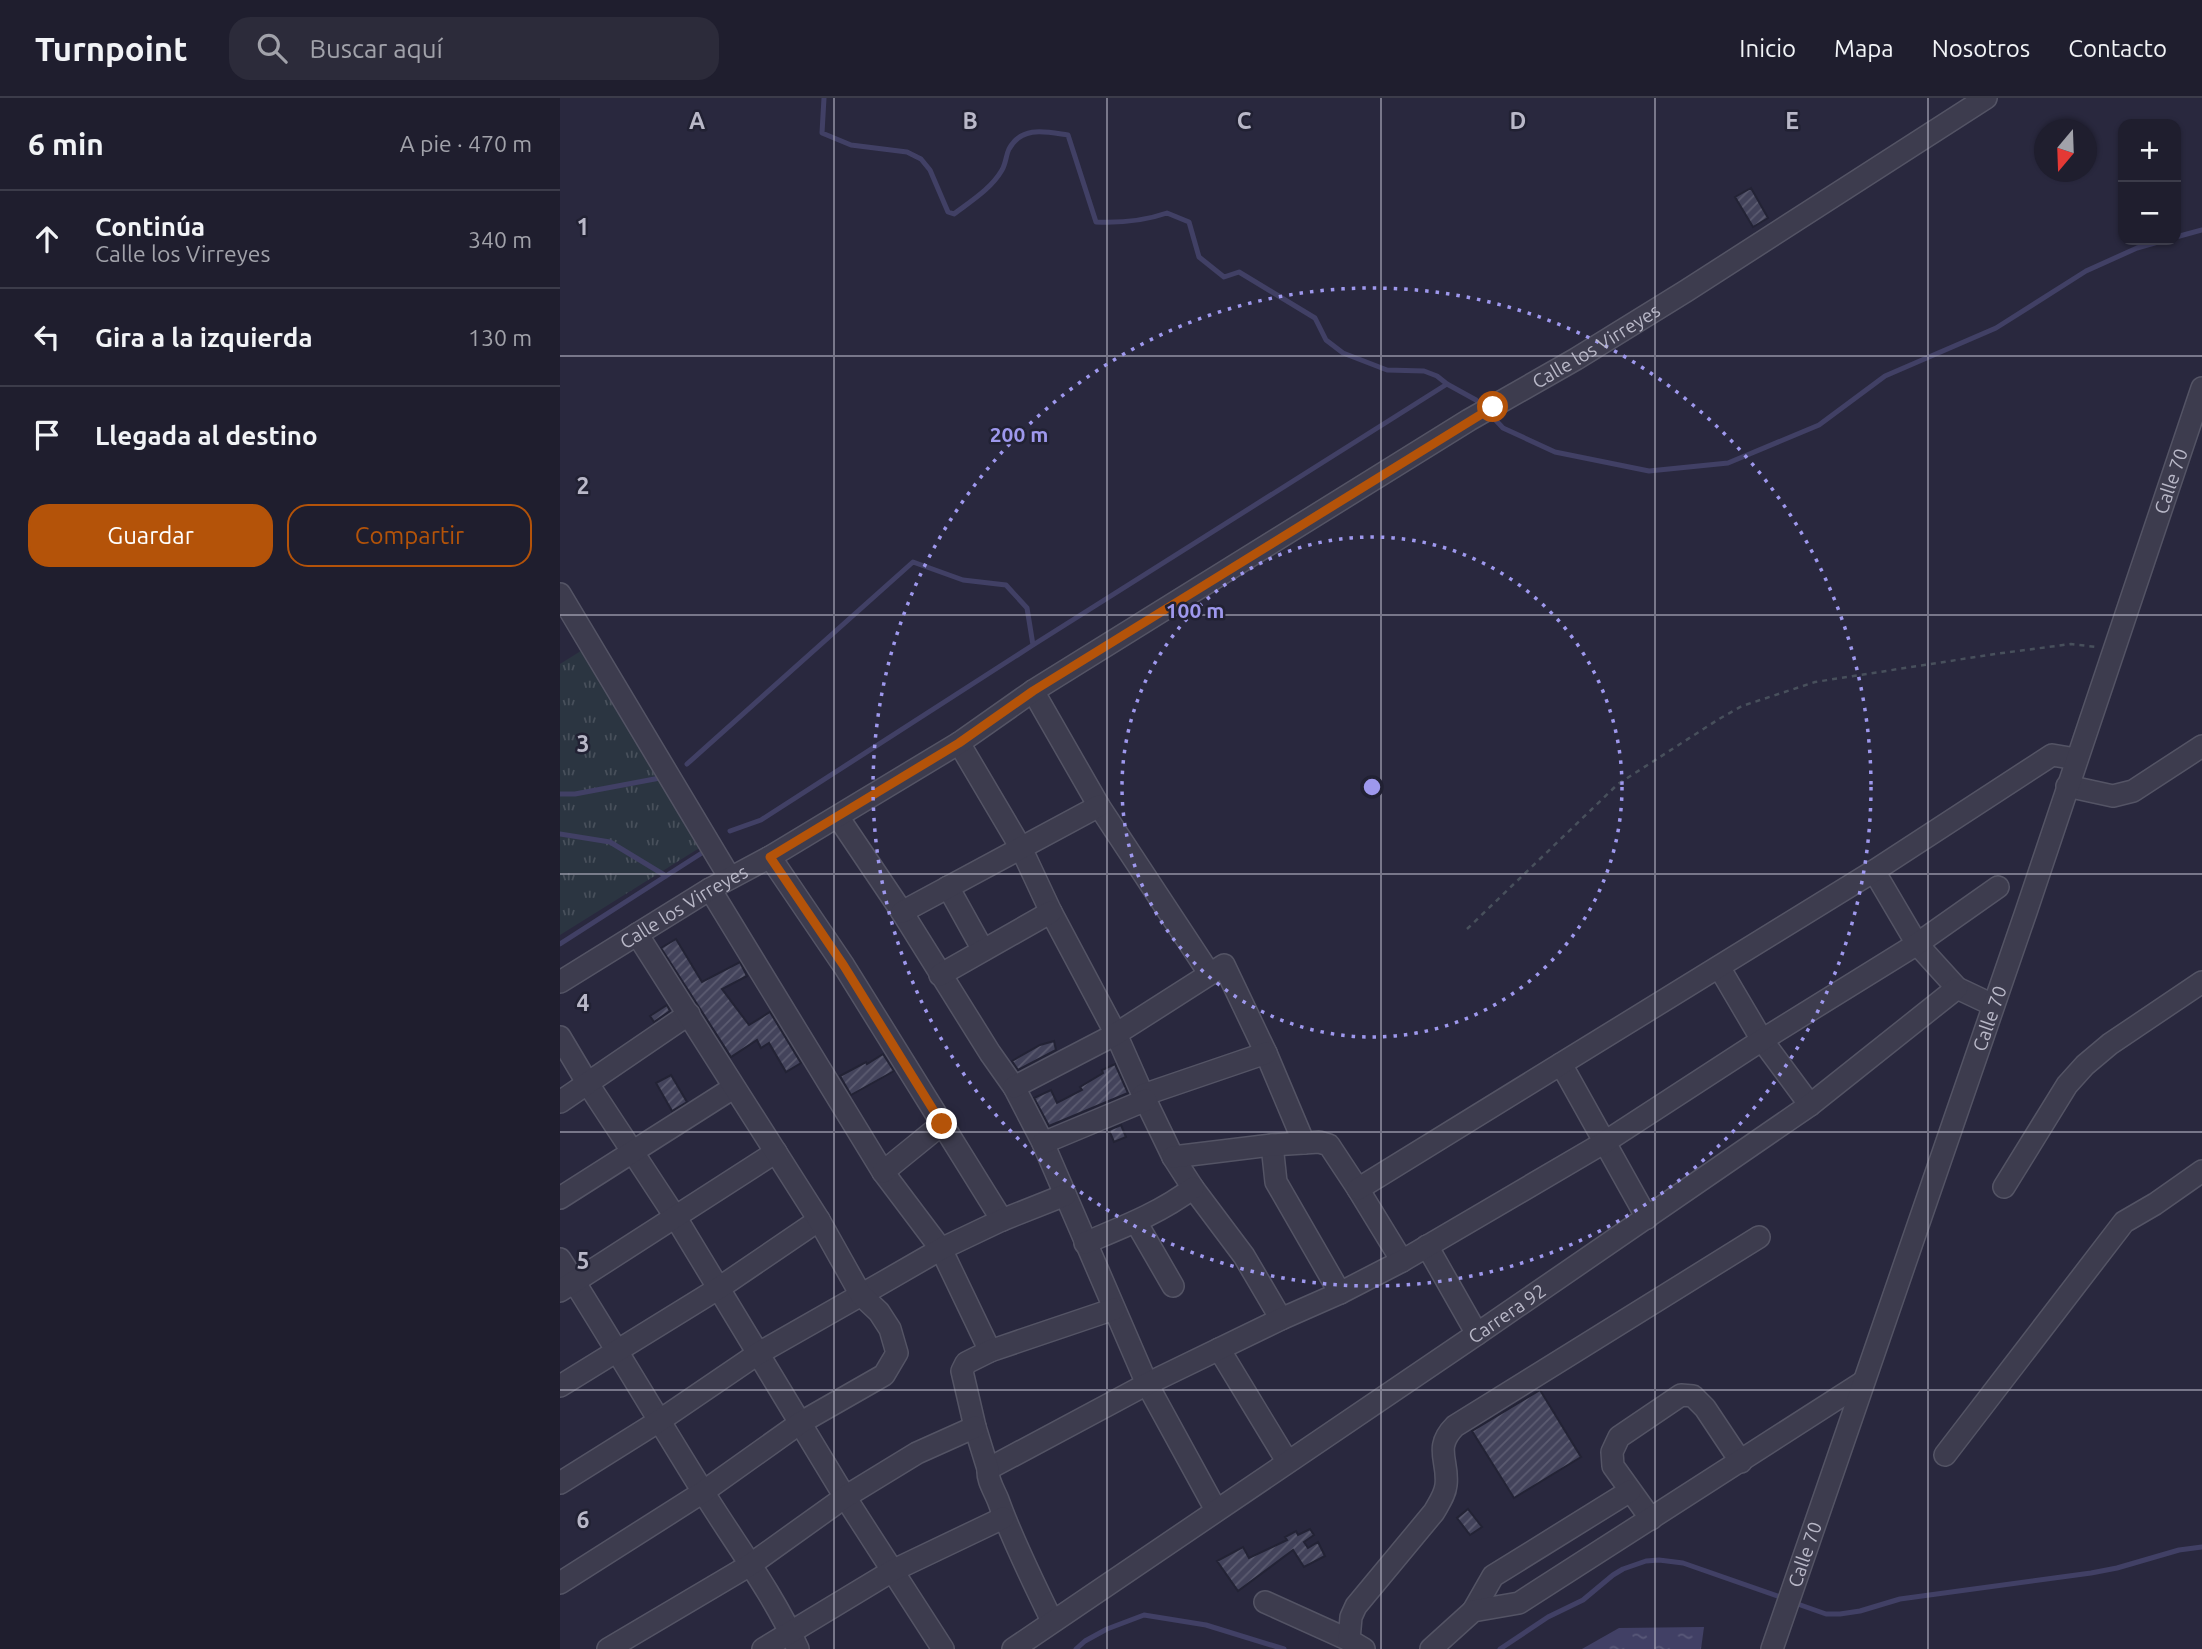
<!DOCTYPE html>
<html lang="es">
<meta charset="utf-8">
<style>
body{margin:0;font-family:Ubuntu,sans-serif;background:#2c2b3a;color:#f1f3f6}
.controls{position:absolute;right:21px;top:21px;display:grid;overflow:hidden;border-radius:14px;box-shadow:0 2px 5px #0004}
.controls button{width:63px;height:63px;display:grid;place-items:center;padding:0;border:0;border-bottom:2px solid #3c3c4a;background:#1f1e2e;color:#f1f3f6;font:35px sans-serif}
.compass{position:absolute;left:1474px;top:21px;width:63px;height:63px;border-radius:50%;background:#1f1e2e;box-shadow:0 2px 5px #0004;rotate:199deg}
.stop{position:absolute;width:21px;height:21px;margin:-16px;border:5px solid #b45309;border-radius:50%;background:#fff}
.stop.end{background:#b45309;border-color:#fff;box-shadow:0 2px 7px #0008}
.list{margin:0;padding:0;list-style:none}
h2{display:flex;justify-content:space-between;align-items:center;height:91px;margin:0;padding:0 28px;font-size:30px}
h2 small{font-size:23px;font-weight:400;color:#a1a2aa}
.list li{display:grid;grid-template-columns:46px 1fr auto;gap:21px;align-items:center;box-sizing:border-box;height:98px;padding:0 28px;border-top:2px solid #3c3c4a}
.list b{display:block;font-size:26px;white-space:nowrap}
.list p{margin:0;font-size:23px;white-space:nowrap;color:#a1a2aa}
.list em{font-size:23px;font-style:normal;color:#a1a2aa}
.actions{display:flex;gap:14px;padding:21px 28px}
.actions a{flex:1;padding:16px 0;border:2px solid #b45309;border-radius:21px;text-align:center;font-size:24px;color:#b45309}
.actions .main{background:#b45309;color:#fff}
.icon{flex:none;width:38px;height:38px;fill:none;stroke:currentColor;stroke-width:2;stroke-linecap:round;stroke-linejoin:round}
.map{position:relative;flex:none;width:1642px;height:1551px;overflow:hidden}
header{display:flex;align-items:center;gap:42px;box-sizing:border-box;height:98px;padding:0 35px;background:#1f1e2e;border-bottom:2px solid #3c3c4a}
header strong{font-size:33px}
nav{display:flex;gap:38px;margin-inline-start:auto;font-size:24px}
.search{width:490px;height:63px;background:#2c2b3a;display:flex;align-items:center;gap:18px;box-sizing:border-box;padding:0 24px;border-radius:21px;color:#a1a2aa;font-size:26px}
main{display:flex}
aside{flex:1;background:#1f1e2e}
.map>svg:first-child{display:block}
.grass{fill:url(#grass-tufts)}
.water{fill:url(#water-ripples)}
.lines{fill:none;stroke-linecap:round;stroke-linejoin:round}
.stream{stroke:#414065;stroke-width:5}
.building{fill:url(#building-hatch);stroke:#232335;stroke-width:2}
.minor-casing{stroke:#545465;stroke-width:24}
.path{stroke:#48505c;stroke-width:2.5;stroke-dasharray:5 5;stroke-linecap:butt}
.minor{stroke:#3d3c4e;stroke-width:21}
.route{stroke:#b45309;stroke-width:9}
.grid{fill:none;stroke:#b9b8c8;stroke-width:2;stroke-opacity:0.55}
.ring{fill:none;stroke:#9e98ed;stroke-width:3.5;stroke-dasharray:3.5 7}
.labels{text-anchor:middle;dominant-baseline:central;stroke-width:5;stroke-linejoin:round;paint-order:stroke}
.street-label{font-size:19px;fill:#b9b8c8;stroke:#212133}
.grid-label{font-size:23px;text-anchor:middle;font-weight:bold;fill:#b9b8c8;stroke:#212133;stroke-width:5;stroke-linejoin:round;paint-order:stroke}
.centre{fill:#9e98ed;stroke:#212133;stroke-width:3.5}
.ring-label{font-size:21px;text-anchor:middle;font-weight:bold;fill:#9e98ed;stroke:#212133;stroke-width:5;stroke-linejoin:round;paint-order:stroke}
</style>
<header>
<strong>Turnpoint</strong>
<div class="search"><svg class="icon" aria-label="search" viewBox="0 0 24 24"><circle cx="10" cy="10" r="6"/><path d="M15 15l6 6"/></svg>Buscar aquí</div>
<nav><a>Inicio</a><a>Mapa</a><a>Nosotros</a><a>Contacto</a></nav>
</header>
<main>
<aside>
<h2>6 min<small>A pie · 470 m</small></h2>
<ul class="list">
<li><svg class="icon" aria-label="ahead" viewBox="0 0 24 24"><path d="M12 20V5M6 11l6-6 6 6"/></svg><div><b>Continúa</b><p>Calle los Virreyes</p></div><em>340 m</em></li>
<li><svg class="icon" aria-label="left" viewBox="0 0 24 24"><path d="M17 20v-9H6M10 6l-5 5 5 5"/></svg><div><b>Gira a la izquierda</b></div><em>130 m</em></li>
<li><svg class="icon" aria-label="arrive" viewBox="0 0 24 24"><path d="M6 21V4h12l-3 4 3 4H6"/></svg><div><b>Llegada al destino</b></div></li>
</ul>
<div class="actions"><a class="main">Guardar</a><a>Compartir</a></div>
</aside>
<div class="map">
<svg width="1642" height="1551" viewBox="0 0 1642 1551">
<defs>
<pattern id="grass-tufts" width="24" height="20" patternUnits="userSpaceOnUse" patternTransform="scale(1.75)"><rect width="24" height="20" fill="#2b3541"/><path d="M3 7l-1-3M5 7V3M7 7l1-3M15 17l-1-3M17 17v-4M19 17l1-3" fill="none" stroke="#48505b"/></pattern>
<pattern id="water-ripples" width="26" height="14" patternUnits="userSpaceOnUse" patternTransform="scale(1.75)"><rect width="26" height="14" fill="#414065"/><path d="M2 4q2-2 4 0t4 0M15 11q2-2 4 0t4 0" fill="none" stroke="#5a5a7a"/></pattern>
<pattern id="building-hatch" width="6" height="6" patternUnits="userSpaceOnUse" patternTransform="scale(1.75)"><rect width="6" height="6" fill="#43435b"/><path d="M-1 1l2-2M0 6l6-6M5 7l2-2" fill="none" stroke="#5c5c71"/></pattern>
</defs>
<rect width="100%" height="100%" fill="#29283e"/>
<path class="grass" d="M 24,551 L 141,749 L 0,837 L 0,566 Z"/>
<path class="water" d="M 1144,1529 L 1141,1551 L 1022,1551 L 1059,1530 Z"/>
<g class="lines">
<path class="stream" d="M 264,0 L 262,35 L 291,47 L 347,54 L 361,61 L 370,72 L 388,114 L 394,116 C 411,103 431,91 442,72 C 446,65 446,57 449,51 C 462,27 487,34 508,37 L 536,124 C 560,125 584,123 607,115 L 629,124 L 639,159 L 664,179 L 679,174 L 755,220 L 766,242 L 783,255 L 827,272 L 864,273 L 877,278 L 887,286 L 916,302 L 922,308
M 1616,139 L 1642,132
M 929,315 L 943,330 L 995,354 L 1089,373 L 1168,365 L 1259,327 L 1325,278 L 1436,230 L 1526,173 L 1577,150 L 1605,142
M 127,666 L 353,464 L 403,482 L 446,487 L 467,510 L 473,547
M 0,696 L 15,696 L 100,680
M 170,733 L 201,722 L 473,547 L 887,286
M 0,736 L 50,744 L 106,778
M 0,846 L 148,751
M 1232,1504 L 1266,1516 L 1280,1516 L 1300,1513 L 1340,1501 L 1531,1475 L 1557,1470 L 1619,1452 L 1642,1449
M 516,1551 L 525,1543 L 547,1531 L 584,1517 L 646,1527 L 724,1551
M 940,1551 L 988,1519 L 1023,1502 L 1053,1477 L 1063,1471 L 1086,1463 L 1099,1462 L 1123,1465 L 1223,1500"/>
</g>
<path class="building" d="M 1191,90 L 1208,120 L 1193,129 L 1175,99 Z
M 116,841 L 142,884 L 180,864 L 187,878 L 162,891 L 189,927 L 210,914 L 241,965 L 226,974 L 209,945 L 201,950 L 197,942 L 171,959 L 101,850 Z
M 107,907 L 110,913 L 94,924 L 90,918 Z
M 494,943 L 496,952 L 458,972 L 452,963 L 480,947 Z
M 323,956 L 334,973 L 291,997 L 280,978 L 306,964 L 307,966 Z
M 555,966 L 568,995 L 489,1028 L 474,1000 L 491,992 L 497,1005 L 522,992 L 520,989 L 543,975 L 542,972 Z
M 111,977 L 127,1004 L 112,1013 L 96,985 Z
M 561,1027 L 566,1039 L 554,1044 L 549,1032 Z
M 980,1292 L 1021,1359 L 954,1400 L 912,1333 Z
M 908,1411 L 922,1429 L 910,1437 L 897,1420 Z
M 750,1431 L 754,1437 L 744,1444 L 748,1450 L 758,1444 L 765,1458 L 744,1469 L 733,1452 L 678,1493 L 657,1463 L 683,1449 L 689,1460 L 727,1442 L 725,1439 L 736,1433 L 738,1437 Z"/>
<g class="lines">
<defs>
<g id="minor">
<path d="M 0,496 L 170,780"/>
<path d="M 473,593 L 539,708 L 649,875"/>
<path d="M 399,645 L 461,750 L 491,814 L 556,936 L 583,997 L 613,1059 L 633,1090 L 684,1158 L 721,1221"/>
<path d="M 1507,688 L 1553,698 L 1573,693 L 1642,648"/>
<path d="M 278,719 L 342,814 L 430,955 L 454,989 L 483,1045 L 587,1286 L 656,1412"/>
<path d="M 210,759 L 284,868 L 442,1122"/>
<path d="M 1314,773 L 1357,846 L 1397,890 L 1433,907"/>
<path d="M 388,789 L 423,852"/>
<path d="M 150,791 L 323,1074 L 381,1151 L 430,1253"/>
<path d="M 342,814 L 539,708"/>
<path d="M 1159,869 L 1202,942 L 1250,1007"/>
<path d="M 380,877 L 491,814"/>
<path id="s1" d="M 0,884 L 150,791 L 210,759 L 399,645 L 473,593 L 909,322 L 1016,261 L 1126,193 L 1426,0"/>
<path d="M 0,939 L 28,986 L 116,1120 L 285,1399 L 383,1551"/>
<path d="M 1001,966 L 1087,1120"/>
<path d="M 454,989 L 556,936 L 664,867 L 706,955 L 744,1045"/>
<path d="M 583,997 L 706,955"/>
<path d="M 0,1004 L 129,916"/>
<path d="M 483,1045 L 586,1002"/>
<path d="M 712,1047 L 716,1084 L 780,1195"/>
<path d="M 613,1059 L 712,1047 L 759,1044 L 769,1047 L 798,1091 L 842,1163"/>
<path d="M 323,1074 L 382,1026"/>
<path d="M 1444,1089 L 1507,987 L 1525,967 L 1550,946 L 1642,884"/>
<path d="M 798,1091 L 1314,773 L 1492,657 L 1516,661"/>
<path d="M 0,1100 L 173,990"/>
<path d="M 576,1124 L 613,1188"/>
<path d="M 525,1145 C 563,1129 600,1115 633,1090"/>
<path d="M 867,1148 L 917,1236"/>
<path d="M 0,1161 C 48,1237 94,1315 142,1392 C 174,1444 213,1495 238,1551"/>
<path d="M 0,1193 L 216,1054"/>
<path d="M 659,1251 L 727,1363"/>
<path d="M 0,1288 L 159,1190 L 259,1122"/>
<path d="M 1385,1357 L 1564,1124 L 1595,1106 L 1642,1073"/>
<path d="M 428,1371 L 587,1286 L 721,1221 L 780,1195 L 842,1163 L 1045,1044 L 1202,942 L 1357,846 L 1438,789"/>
<path d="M 0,1385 L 99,1323 L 199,1255 L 301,1197 L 381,1151 L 442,1122 L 505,1097"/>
<path d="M 1091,1421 L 1053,1368 L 1052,1354 L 1059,1339 L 1121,1297 L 1133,1298 L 1145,1310 L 1181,1364"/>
<path d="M 0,1485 L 143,1394 L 240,1325 L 324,1277 L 337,1255 L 330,1231 L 319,1214 L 301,1197 L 259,1122 L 77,836"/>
<path d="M 705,1504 L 789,1542"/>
<path d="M 913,1513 L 933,1478 L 1070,1393"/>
<path d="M 492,1523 C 473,1483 453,1444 438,1402 C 434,1392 427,1382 428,1371 L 415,1329 L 402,1273 L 406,1265 L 430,1253 L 554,1211"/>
<path d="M 48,1551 L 190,1467 L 285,1399 L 357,1355 L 415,1329"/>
<path d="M 203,1551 L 332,1473 L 443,1420"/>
<path id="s2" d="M 453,1551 L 917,1236 L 1250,1007 L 1397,890"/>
<path d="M 804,1551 L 789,1542 L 791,1519 L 796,1508 L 874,1414 C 879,1405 885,1397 886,1387 C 889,1363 873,1350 895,1328 L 1199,1139"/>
<path d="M 871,1551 L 913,1513 L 959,1505 L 1303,1284"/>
<path id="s3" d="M 1212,1551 L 1466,814 L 1642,290"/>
</g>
</defs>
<use href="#minor" class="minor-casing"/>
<path class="path" d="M 907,831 L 1058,686 L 1159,621 L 1182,608 L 1255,584 L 1435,556 L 1511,546 L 1536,549"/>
<use href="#minor" class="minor"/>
</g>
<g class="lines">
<path class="route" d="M 382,1026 L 284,868 L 210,759 L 399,645 L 473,593 L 933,309"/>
</g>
<path class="grid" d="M 274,0 L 274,1551M 547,0 L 547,1551M 821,0 L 821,1551M 1095,0 L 1095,1551M 1368,0 L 1368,1551M 0,258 L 1642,258M 0,517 L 1642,517M 0,776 L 1642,776M 0,1034 L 1642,1034M 0,1292 L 1642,1292"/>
<g class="ring">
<circle cx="812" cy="689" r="250"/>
<circle cx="812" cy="689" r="499"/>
</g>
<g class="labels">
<g class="street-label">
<text stroke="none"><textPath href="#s1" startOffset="1216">Calle los Virreyes</textPath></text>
<text stroke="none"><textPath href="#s3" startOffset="1234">Calle 70</textPath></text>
<text stroke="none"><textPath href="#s1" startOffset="145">Calle los Virreyes</textPath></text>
<text stroke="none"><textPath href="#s3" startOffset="667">Calle 70</textPath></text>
<text stroke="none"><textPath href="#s2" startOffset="597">Carrera 92</textPath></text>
<text stroke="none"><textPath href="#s3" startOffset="100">Calle 70</textPath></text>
</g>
</g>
<g class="grid-label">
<text x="137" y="31">A</text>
<text x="410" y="31">B</text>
<text x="684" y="31">C</text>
<text x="958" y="31">D</text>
<text x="1232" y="31">E</text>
<text x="23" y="137">1</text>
<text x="23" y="396">2</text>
<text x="23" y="654">3</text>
<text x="23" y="913">4</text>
<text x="23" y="1171">5</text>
<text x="23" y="1430">6</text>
</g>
<circle cx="812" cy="689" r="10" class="centre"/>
<g class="ring-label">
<text x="459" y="344">200 m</text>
<text x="635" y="520">100 m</text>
</g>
</svg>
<div class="controls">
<button>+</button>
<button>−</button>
</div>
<svg class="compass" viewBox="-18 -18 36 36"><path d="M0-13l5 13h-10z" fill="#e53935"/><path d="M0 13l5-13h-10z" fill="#a1a2aa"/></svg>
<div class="stop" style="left:933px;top:309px"></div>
<div class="stop end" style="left:382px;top:1026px"></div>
</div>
</main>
